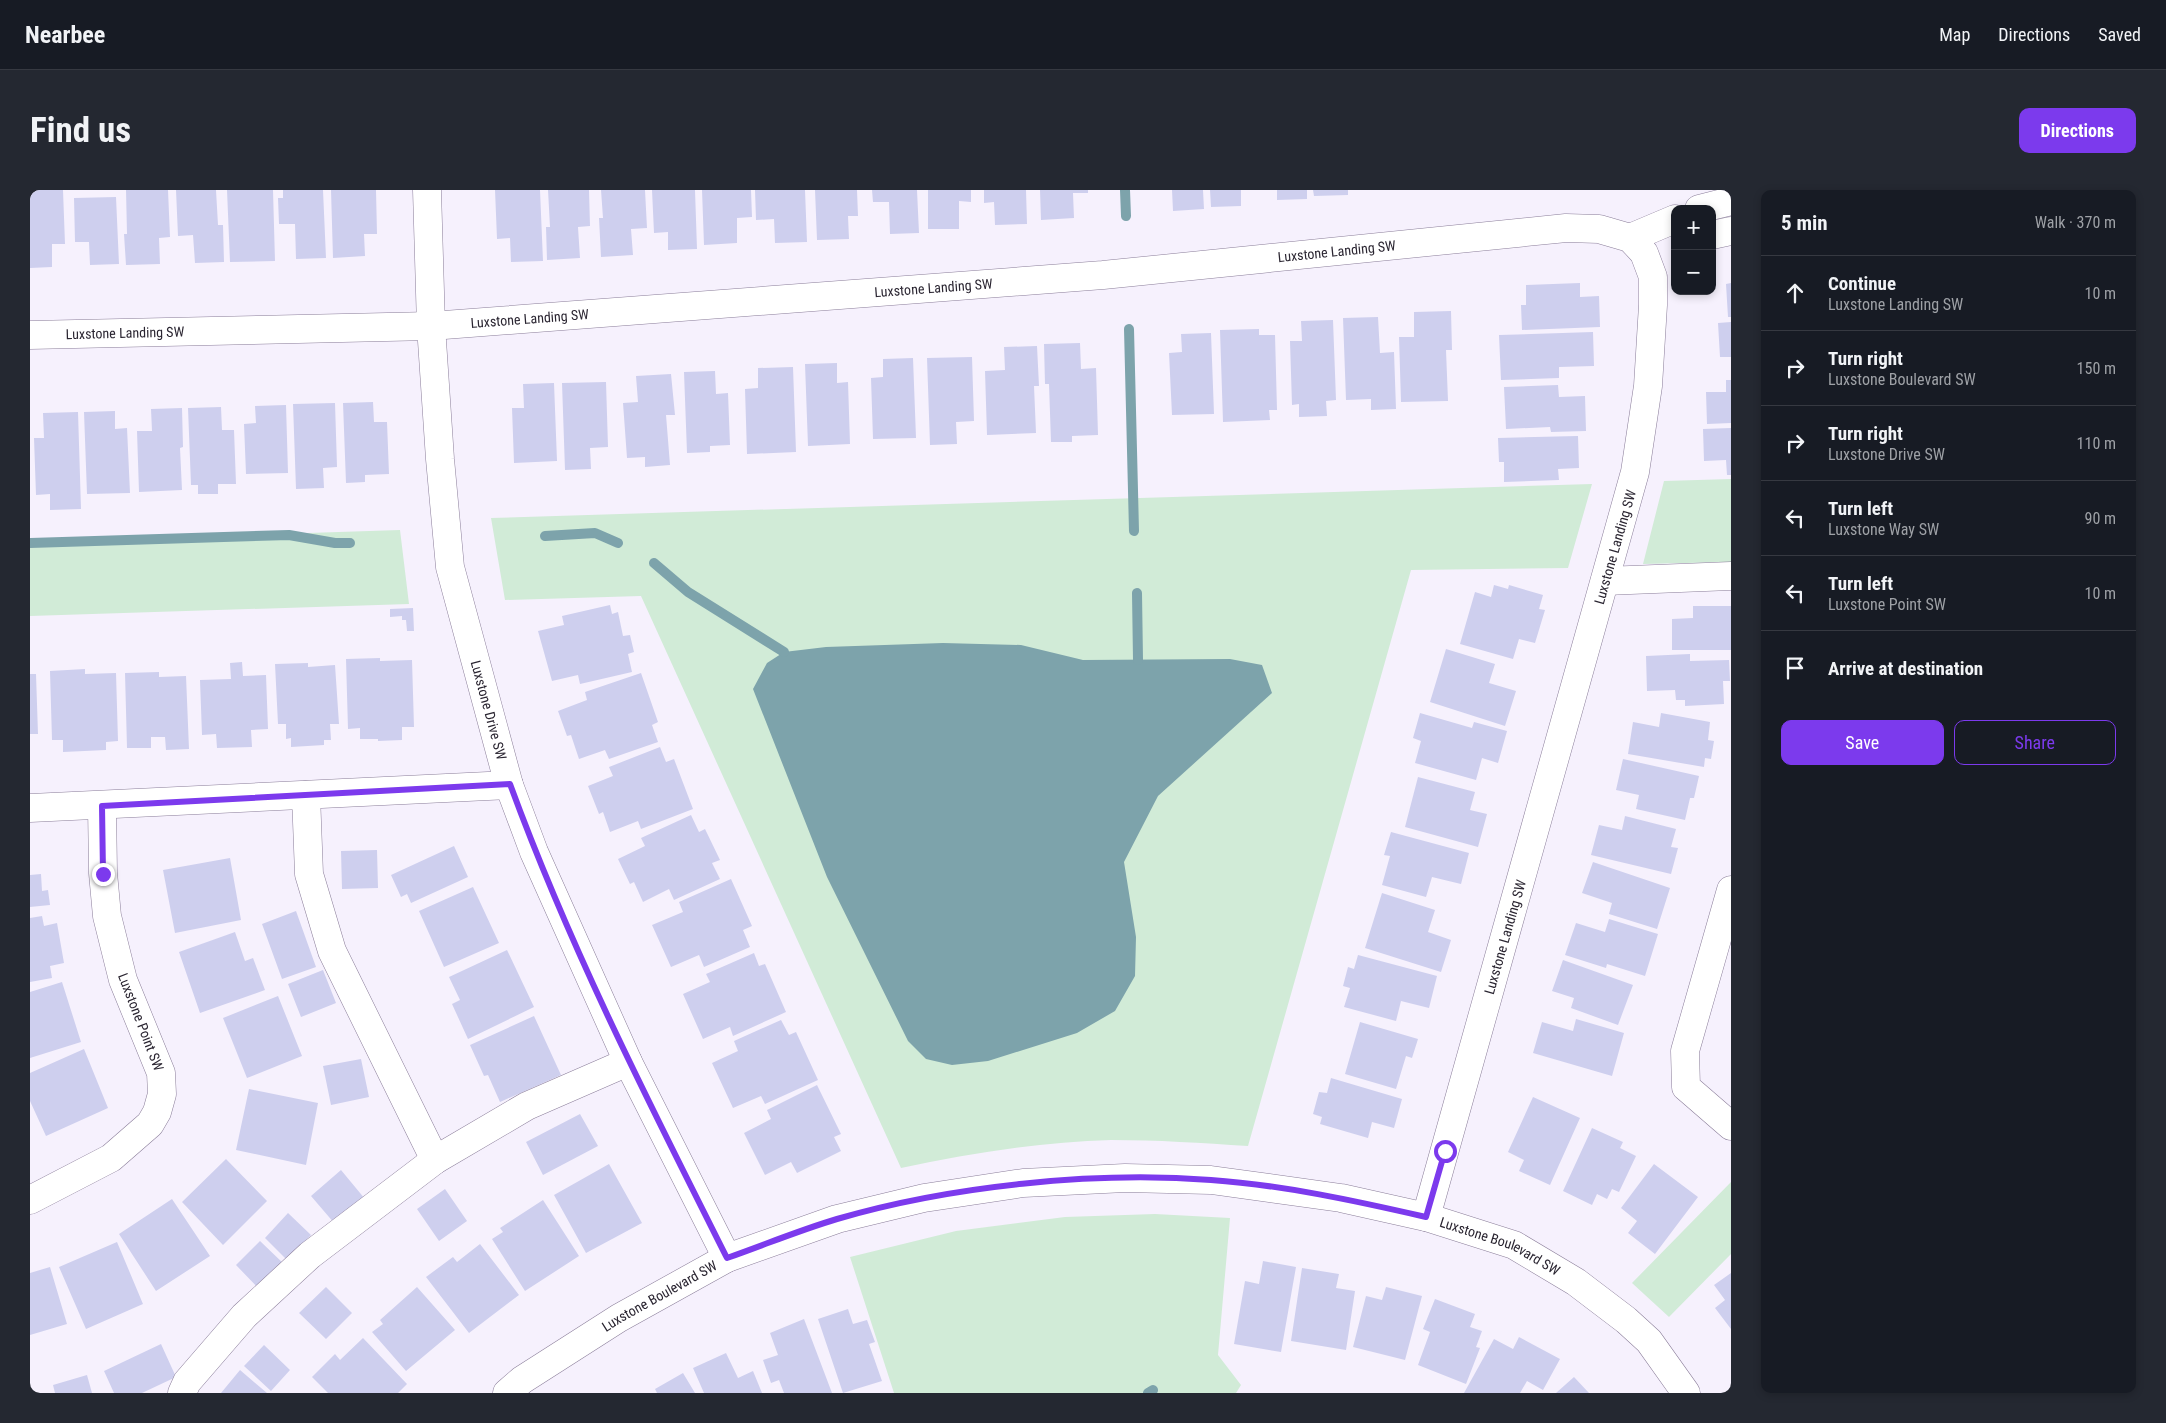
<!DOCTYPE html>
<meta charset="utf-8">
<style>
body{margin:0;font-family:"Roboto Condensed",sans-serif;background:#242831;color:#f1f3f6}
.controls{position:absolute;right:15px;top:15px;display:grid;overflow:hidden;border-radius:10px;box-shadow:0 2px 8px #0003}
.controls button{width:45px;height:45px;display:grid;place-items:center;padding:0;border:0;border-bottom:1px solid #363941;background:#171b24;color:#f1f3f6;font:25px sans-serif}
.stop{position:absolute;width:15px;height:15px;margin:-11px;border:4px solid #7c3aed;border-radius:50%;background:#fff}
.stop.end{background:#7c3aed;border-color:#fff;box-shadow:0 1px 5px #0008}
.list{margin:0;padding:0;list-style:none}
h2{display:flex;justify-content:space-between;align-items:center;height:65px;margin:0;padding:0 20px;font-size:21px}
h2 small{font-size:16px;font-weight:400;color:#9ea1a6}
.list li{display:grid;grid-template-columns:32px 1fr auto;gap:15px;align-items:center;box-sizing:border-box;height:75px;padding:0 20px;border-top:1px solid #363941}
.list b{display:block;font-size:19px;white-space:nowrap}
.list p{margin:0;font-size:16px;white-space:nowrap;color:#9ea1a6}
.list em{font-size:16px;font-style:normal;color:#9ea1a6}
.actions{display:flex;gap:10px;padding:15px 20px}
.actions a{flex:1;padding:11px 0;border:1px solid #7c3aed;border-radius:10px;text-align:center;font-size:18px;color:#7c3aed}
.actions .main{background:#7c3aed;color:#fff}
.icon{flex:none;width:28px;height:28px;fill:none;stroke:currentColor;stroke-width:2;stroke-linecap:round;stroke-linejoin:round}
.map{position:relative;flex:none;width:1701px;height:1203px;overflow:hidden;border-radius:10px}
header{display:flex;align-items:center;gap:30px;box-sizing:border-box;height:70px;padding:0 25px;background:#171b24;border-bottom:1px solid #363941}
header strong{font-size:24px}
nav{display:flex;gap:28px;margin-inline-start:auto;font-size:18px}
.intro{display:flex;align-items:center;justify-content:space-between;box-sizing:border-box;height:120px;padding:0 30px}
h1{margin:0;font-size:35px}
.button{padding:12px 22px;border-radius:10px;background:#7c3aed;color:#fff;font-size:18px;font-weight:700}
main{display:flex;gap:30px;padding:0 30px}
aside{flex:1;background:#171b24;border-radius:10px;box-shadow:0 2px 8px #0003}
.map>svg:first-child{display:block}
.green{fill:#d1ebd7}
.water{fill:#7da3ab}
.lines{fill:none;stroke-linecap:round;stroke-linejoin:round}
.stream{stroke:#7da3ab;stroke-width:10}
.building{fill:#cecfee}
.minor-casing{stroke:#8b7e9a;stroke-width:29}
.minor{stroke:#fff;stroke-width:28}
.route{stroke:#7c3aed;stroke-width:6}
.labels{text-anchor:middle;dominant-baseline:central;stroke-width:4;stroke-linejoin:round;paint-order:stroke}
.street-label{font-size:14px;fill:#2a2531;stroke:#fff}
</style>
<header>
<strong>Nearbee</strong>
<nav><a>Map</a><a>Directions</a><a>Saved</a></nav>
</header>
<div class="intro"><h1>Find us</h1><a class="button">Directions</a></div>
<main>
<div class="map">
<svg width="1701" height="1203" viewBox="0 0 1701 1203">
<rect width="100%" height="100%" fill="#f6f1fd"/>
<path class="green" d="M 1701,289 L 1701,372 L 1613,374 L 1634,291 Z
M 1562,294 L 1538,378 L 1381,380 L 1218,956 C 1172,953 1127,950 1081,950 C 1011,952 940,963 871,978 L 611,406 L 475,410 L 461,328 Z
M 370,340 L 379,414 L 0,426 L 0,352 Z
M 1701,992 L 1701,1064 L 1639,1127 L 1602,1093 Z
M 1125,1024 L 1200,1028 L 1188,1165 L 1211,1195 L 1206,1203 L 864,1203 L 820,1067 L 926,1041 L 1035,1027 Z"/>
<path class="water" d="M 913,453 L 991,455 L 1053,470 L 1200,469 L 1232,475 L 1242,503 L 1128,606 L 1094,672 L 1106,747 L 1105,786 L 1085,821 L 1047,843 L 958,871 L 922,875 L 896,869 L 878,851 L 797,687 L 723,499 L 737,473 L 754,462 L 796,457 Z"/>
<g class="lines">
<path class="stream" d="M 1095,0 L 1096,26
M 1099,139 L 1104,341
M 515,346 L 565,343 L 588,353
M 0,353 L 259,345 L 305,353 L 320,353
M 624,373 L 658,402 L 754,462
M 1107,403 L 1108,470
M 1118,1203 L 1123,1200"/>
</g>
<path class="building" d="M 0,0 L 33,0 L 35,54 L 22,54 L 22,77 L 0,78 Z
M 96,0 L 138,0 L 140,47 L 129,48 L 130,74 L 96,75 L 94,44 L 97,44 Z
M 146,0 L 186,0 L 188,35 L 193,35 L 194,72 L 165,73 L 163,45 L 148,46 Z
M 197,0 L 243,0 L 245,71 L 200,72 Z
M 253,0 L 293,0 L 296,68 L 266,69 L 265,34 L 249,34 L 248,8 L 253,8 Z
M 301,0 L 346,0 L 347,44 L 334,44 L 335,66 L 303,68 Z
M 465,0 L 510,0 L 513,71 L 481,72 L 480,48 L 467,49 Z
M 518,0 L 559,0 L 560,36 L 548,37 L 550,68 L 517,70 L 516,37 L 520,37 Z
M 571,0 L 615,0 L 617,38 L 601,39 L 603,65 L 571,67 L 569,28 L 573,28 Z
M 622,0 L 665,0 L 667,59 L 638,60 L 638,42 L 624,43 Z
M 672,0 L 721,0 L 722,27 L 707,28 L 707,53 L 674,55 Z
M 725,0 L 775,0 L 777,52 L 745,53 L 744,29 L 726,30 Z
M 785,0 L 827,0 L 828,26 L 818,26 L 819,49 L 787,50 Z
M 842,0 L 887,0 L 889,43 L 860,44 L 859,12 L 843,12 Z
M 898,0 L 941,0 L 941,12 L 929,11 L 929,39 L 898,39 Z
M 954,0 L 996,0 L 997,34 L 965,35 L 964,12 L 954,13 Z
M 1010,0 L 1058,0 L 1058,3 L 1043,3 L 1044,28 L 1011,30 Z
M 1142,0 L 1173,0 L 1174,19 L 1143,21 Z
M 1180,0 L 1211,0 L 1211,16 L 1181,17 Z
M 1247,0 L 1277,0 L 1277,9 L 1247,10 Z
M 1283,0 L 1318,0 L 1318,5 L 1284,6 Z
M 86,7 L 89,74 L 60,75 L 59,52 L 45,52 L 44,8 Z
M 1550,93 L 1550,107 L 1569,106 L 1570,137 L 1492,140 L 1491,115 L 1496,115 L 1496,95 Z
M 1701,93 L 1701,127 L 1698,127 L 1696,94 Z
M 1421,121 L 1422,160 L 1416,160 L 1418,211 L 1371,212 L 1369,147 L 1384,147 L 1384,122 Z
M 1348,127 L 1350,163 L 1364,162 L 1366,219 L 1341,220 L 1341,209 L 1316,210 L 1313,128 Z
M 1303,130 L 1306,210 L 1296,211 L 1297,226 L 1269,227 L 1269,214 L 1262,215 L 1260,151 L 1272,151 L 1271,131 Z
M 1701,132 L 1701,167 L 1690,167 L 1688,133 Z
M 1229,139 L 1229,145 L 1245,145 L 1247,220 L 1239,220 L 1240,230 L 1193,232 L 1190,140 Z
M 1563,142 L 1564,176 L 1529,177 L 1529,188 L 1471,190 L 1469,145 Z
M 1181,143 L 1184,224 L 1142,225 L 1139,163 L 1152,162 L 1151,144 Z
M 1050,153 L 1051,179 L 1066,178 L 1068,245 L 1042,246 L 1042,252 L 1021,252 L 1019,194 L 1015,194 L 1014,154 Z
M 1007,156 L 1009,196 L 1004,196 L 1006,243 L 957,245 L 955,181 L 975,180 L 974,157 Z
M 942,167 L 944,231 L 926,232 L 927,254 L 900,255 L 897,168 Z
M 883,168 L 886,248 L 843,249 L 841,188 L 853,187 L 853,169 Z
M 807,173 L 807,193 L 818,192 L 820,254 L 778,256 L 775,174 Z
M 763,177 L 766,262 L 717,264 L 715,199 L 728,198 L 728,178 Z
M 685,181 L 686,204 L 698,203 L 700,255 L 680,256 L 680,262 L 657,263 L 654,182 Z
M 641,184 L 645,225 L 636,225 L 640,275 L 615,277 L 615,267 L 597,268 L 593,213 L 608,212 L 606,186 Z
M 1696,190 L 1701,190 L 1701,233 L 1677,234 L 1676,202 L 1696,202 Z
M 576,192 L 578,257 L 560,258 L 561,279 L 535,280 L 532,193 Z
M 524,193 L 527,271 L 484,273 L 482,218 L 494,218 L 493,194 Z
M 1528,195 L 1529,207 L 1555,206 L 1556,241 L 1521,242 L 1520,237 L 1476,239 L 1474,197 Z
M 343,212 L 344,232 L 357,232 L 359,284 L 335,285 L 335,292 L 316,293 L 313,213 Z
M 305,213 L 307,277 L 293,278 L 294,298 L 266,299 L 263,214 Z
M 256,215 L 258,283 L 216,284 L 214,234 L 226,233 L 225,216 Z
M 191,217 L 192,240 L 204,240 L 206,294 L 188,294 L 188,304 L 168,304 L 168,295 L 161,295 L 158,218 Z
M 152,218 L 153,257 L 150,258 L 152,300 L 109,302 L 107,241 L 122,241 L 121,219 Z
M 85,221 L 85,239 L 97,238 L 100,303 L 57,304 L 54,222 Z
M 48,222 L 51,319 L 20,320 L 20,304 L 6,305 L 4,248 L 14,248 L 13,223 Z
M 1701,238 L 1701,285 L 1697,285 L 1696,270 L 1674,271 L 1673,239 Z
M 1548,246 L 1549,278 L 1528,279 L 1529,290 L 1474,292 L 1474,272 L 1469,272 L 1468,248 Z
M 1464,395 L 1478,399 L 1479,395 L 1513,405 L 1509,419 L 1515,420 L 1505,453 L 1489,449 L 1483,469 L 1430,454 L 1445,402 L 1461,407 Z
M 580,415 L 582,424 L 588,422 L 593,446 L 600,445 L 604,462 L 598,464 L 602,482 L 550,494 L 548,485 L 522,491 L 508,441 L 534,435 L 532,426 Z
M 1663,416 L 1701,416 L 1701,460 L 1642,460 L 1642,429 L 1663,428 Z
M 383,418 L 384,441 L 377,441 L 376,430 L 372,430 L 372,426 L 360,427 L 360,419 Z
M 1416,459 L 1465,474 L 1459,493 L 1486,501 L 1475,536 L 1400,512 Z
M 1660,464 L 1660,471 L 1699,470 L 1700,491 L 1693,491 L 1694,514 L 1655,516 L 1655,510 L 1646,510 L 1645,500 L 1617,501 L 1616,466 Z
M 350,468 L 350,471 L 382,470 L 384,537 L 372,537 L 372,550 L 348,551 L 348,549 L 330,549 L 330,538 L 318,539 L 316,469 Z
M 212,472 L 213,486 L 236,485 L 238,539 L 221,540 L 222,557 L 187,558 L 186,544 L 172,545 L 170,490 L 201,489 L 200,473 Z
M 278,473 L 278,477 L 305,475 L 309,534 L 300,534 L 301,550 L 294,550 L 294,555 L 261,557 L 261,548 L 256,549 L 256,534 L 248,534 L 245,474 Z
M 55,479 L 55,484 L 86,483 L 88,551 L 76,552 L 76,560 L 33,562 L 33,550 L 22,550 L 20,481 Z
M 129,482 L 129,487 L 156,486 L 159,559 L 136,560 L 135,547 L 121,547 L 121,558 L 97,558 L 95,483 Z
M 611,483 L 628,532 L 622,535 L 628,552 L 579,569 L 575,560 L 549,569 L 541,545 L 537,546 L 528,521 L 557,510 L 555,502 Z
M 0,484 L 6,484 L 8,544 L 0,544 Z
M 1390,523 L 1442,538 L 1444,532 L 1477,541 L 1468,573 L 1452,568 L 1446,590 L 1385,573 L 1391,551 L 1383,548 Z
M 1631,523 L 1680,532 L 1678,550 L 1684,551 L 1681,569 L 1675,568 L 1674,577 L 1598,564 L 1603,532 L 1629,537 Z
M 630,557 L 636,572 L 644,569 L 663,619 L 611,639 L 608,631 L 580,642 L 573,622 L 569,624 L 558,596 L 583,586 L 579,577 Z
M 1593,569 L 1669,586 L 1664,608 L 1660,608 L 1655,630 L 1606,619 L 1609,605 L 1586,600 Z
M 1388,587 L 1445,602 L 1440,620 L 1457,624 L 1448,657 L 1375,637 Z
M 661,625 L 669,642 L 675,639 L 690,670 L 682,673 L 690,689 L 644,710 L 639,699 L 613,712 L 604,692 L 600,694 L 588,669 L 615,656 L 611,648 Z
M 1595,626 L 1646,639 L 1641,657 L 1648,658 L 1641,684 L 1561,665 L 1569,635 L 1592,640 Z
M 1361,642 L 1439,663 L 1431,694 L 1402,687 L 1396,707 L 1352,695 L 1360,666 L 1354,665 Z
M 424,656 L 438,687 L 381,713 L 377,704 L 371,707 L 361,685 Z
M 347,660 L 348,698 L 312,699 L 311,661 Z
M 200,668 L 211,730 L 145,743 L 133,680 Z
M 1563,672 L 1640,698 L 1627,739 L 1579,724 L 1582,713 L 1552,703 Z
M 11,684 L 12,701 L 18,700 L 20,715 L 0,717 L 0,685 Z
M 701,689 L 722,736 L 713,740 L 720,757 L 674,777 L 669,765 L 641,777 L 622,735 L 653,722 L 649,712 Z
M 443,697 L 469,753 L 414,777 L 389,721 Z
M 1352,703 L 1405,720 L 1398,742 L 1421,750 L 1411,782 L 1335,758 Z
M 266,721 L 286,777 L 252,789 L 232,734 Z
M 12,726 L 14,736 L 27,733 L 34,773 L 20,776 L 22,788 L 0,792 L 0,728 Z
M 1579,729 L 1628,744 L 1615,786 L 1577,774 L 1576,778 L 1535,765 L 1546,733 L 1575,742 Z
M 205,742 L 215,771 L 223,768 L 235,800 L 170,823 L 149,762 Z
M 477,760 L 504,817 L 438,849 L 422,814 L 430,810 L 419,787 Z
M 724,763 L 729,776 L 735,774 L 756,822 L 703,846 L 700,837 L 673,849 L 653,804 L 680,792 L 676,784 Z
M 1328,765 L 1407,786 L 1399,818 L 1371,811 L 1366,831 L 1314,817 L 1320,798 L 1313,796 L 1318,777 L 1324,779 Z
M 1533,770 L 1603,795 L 1588,835 L 1541,818 L 1544,808 L 1522,801 Z
M 293,780 L 306,813 L 271,827 L 258,794 Z
M 32,792 L 51,852 L 0,868 L 0,802 Z
M 248,806 L 272,866 L 217,888 L 193,828 Z
M 504,826 L 531,885 L 470,912 L 458,885 L 454,886 L 440,855 Z
M 1546,829 L 1594,843 L 1582,886 L 1503,863 L 1512,832 L 1543,841 Z
M 751,830 L 759,845 L 766,842 L 788,890 L 735,914 L 731,906 L 703,918 L 682,873 L 708,861 L 704,851 Z
M 1330,832 L 1388,849 L 1382,868 L 1376,866 L 1366,899 L 1315,884 Z
M 54,859 L 78,918 L 16,946 L 0,911 L 0,883 Z
M 331,869 L 339,907 L 301,915 L 293,876 Z
M 1301,888 L 1372,909 L 1364,938 L 1342,932 L 1338,948 L 1290,934 L 1292,927 L 1283,924 L 1289,902 L 1297,903 Z
M 787,895 L 811,944 L 804,947 L 811,961 L 767,983 L 761,972 L 735,985 L 714,943 L 741,929 L 737,920 Z
M 219,899 L 288,913 L 276,975 L 206,960 Z
M 1503,907 L 1550,928 L 1520,995 L 1489,981 L 1494,970 L 1478,962 Z
M 550,924 L 568,956 L 513,985 L 496,952 Z
M 1562,938 L 1593,952 L 1590,958 L 1606,966 L 1589,1002 L 1582,999 L 1577,1009 L 1567,1004 L 1562,1015 L 1533,1001 Z
M 196,969 L 237,1011 L 193,1055 L 152,1012 Z
M 579,974 L 612,1033 L 556,1063 L 524,1005 Z
M 1624,974 L 1668,1007 L 1625,1064 L 1598,1043 L 1607,1031 L 1591,1018 Z
M 311,980 L 335,1009 L 305,1034 L 281,1006 Z
M 415,999 L 437,1031 L 409,1051 L 387,1019 Z
M 142,1009 L 180,1066 L 126,1101 L 89,1044 Z
M 513,1010 L 549,1066 L 495,1101 L 462,1049 L 473,1042 L 470,1038 Z
M 258,1023 L 281,1045 L 257,1070 L 235,1048 Z
M 230,1051 L 255,1075 L 230,1100 L 206,1075 Z
M 87,1052 L 113,1114 L 56,1139 L 29,1077 Z
M 450,1054 L 489,1105 L 439,1143 L 396,1087 L 423,1067 L 427,1072 Z
M 1233,1071 L 1266,1077 L 1251,1162 L 1204,1154 L 1215,1091 L 1229,1094 Z
M 20,1077 L 37,1134 L 0,1145 L 0,1083 Z
M 1272,1078 L 1309,1084 L 1306,1098 L 1325,1101 L 1316,1160 L 1261,1151 Z
M 1701,1083 L 1701,1139 L 1685,1118 L 1695,1110 L 1684,1095 Z
M 296,1097 L 322,1123 L 296,1149 L 269,1123 Z
M 387,1097 L 425,1140 L 376,1181 L 342,1142 L 353,1134 L 350,1130 Z
M 1356,1097 L 1392,1106 L 1375,1170 L 1323,1157 L 1336,1106 L 1352,1110 Z
M 1405,1109 L 1445,1124 L 1440,1137 L 1452,1141 L 1446,1157 L 1450,1158 L 1436,1194 L 1388,1175 L 1400,1142 L 1393,1139 Z
M 818,1119 L 823,1134 L 837,1130 L 845,1152 L 839,1154 L 852,1191 L 813,1203 L 788,1129 Z
M 774,1129 L 802,1203 L 754,1203 L 749,1190 L 741,1193 L 733,1170 L 748,1165 L 740,1143 Z
M 1489,1147 L 1530,1169 L 1513,1200 L 1497,1191 L 1490,1203 L 1434,1203 L 1464,1149 L 1483,1159 Z
M 333,1148 L 377,1194 L 368,1203 L 298,1203 L 282,1187 L 305,1164 L 310,1170 Z
M 131,1154 L 146,1187 L 112,1203 L 84,1203 L 74,1181 Z
M 234,1155 L 260,1180 L 241,1201 L 214,1176 Z
M 696,1163 L 708,1188 L 723,1181 L 732,1203 L 674,1203 L 663,1178 Z
M 210,1180 L 237,1203 L 191,1203 Z
M 653,1183 L 665,1203 L 627,1203 L 625,1199 Z
M 57,1185 L 62,1203 L 25,1203 L 23,1195 Z
M 1544,1187 L 1559,1203 L 1526,1203 Z"/>
<g class="lines">
<defs>
<g id="minor">
<path id="s1" d="M 397,0 L 401,136 L 410,269 L 420,377 L 479,595 L 504,662 L 598,872 L 697,1068"/>
<path d="M 1669,19 L 1701,11"/>
<path d="M 1682,45 L 1701,41"/>
<path d="M 1600,48 L 1645,29"/>
<path id="s2" d="M 0,145 L 401,136 L 1073,85 L 1536,38 L 1569,39 L 1600,48 L 1614,63 L 1623,87 L 1623,115 L 1618,196 L 1605,282 L 1396,1027"/>
<path d="M 1575,391 L 1701,386"/>
<path d="M 276,605 L 279,684 L 302,761 L 405,970"/>
<path d="M 0,618 L 479,595"/>
<path d="M 1701,700 L 1655,861 L 1656,897 L 1701,936"/>
<path d="M 0,1010 L 81,968 L 120,934 L 127,922 L 132,904 L 131,883 L 93,790 L 77,726 L 73,683 L 72,616"/>
<path d="M 152,1203 L 157,1192 L 214,1126 L 280,1065 L 405,970 L 497,916 L 598,872"/>
<path id="s3" d="M 477,1203 L 492,1190 L 589,1128 L 697,1068 L 807,1029 L 894,1008 L 993,993 L 1095,988 L 1181,990 L 1311,1008 L 1396,1027 L 1484,1055 L 1546,1092 L 1596,1130 L 1619,1151 L 1656,1203"/>
</g>
</defs>
<use href="#minor" class="minor-casing"/>
<use href="#minor" class="minor"/>
</g>
<g class="lines">
<path class="route" d="M 73,684 L 72,616 L 480,594 C 540,758 619,913 697,1068 C 734,1055 770,1040 807,1029 C 920,996 1064,981 1181,990 C 1253,995 1326,1011 1396,1027 L 1415,961"/>
</g>
<g class="labels">
<g class="street-label">
<text stroke="none"><textPath href="#s2" startOffset="1310">Luxstone Landing SW</textPath></text>
<text stroke="none"><textPath href="#s2" startOffset="905">Luxstone Landing SW</textPath></text>
<text stroke="none"><textPath href="#s2" startOffset="500">Luxstone Landing SW</textPath></text>
<text stroke="none"><textPath href="#s2" startOffset="95">Luxstone Landing SW</textPath></text>
<text transform="translate(1585 357) rotate(-74)">Luxstone Landing SW</text>
<text stroke="none"><textPath href="#s1" startOffset="526">Luxstone Drive SW</textPath></text>
<text transform="translate(1475 747) rotate(-74)">Luxstone Landing SW</text>
<text transform="translate(111 832) rotate(69)">Luxstone Point SW</text>
<text stroke="none"><textPath href="#s3" startOffset="1051">Luxstone Boulevard SW</textPath></text>
<text stroke="none"><textPath href="#s3" startOffset="181">Luxstone Boulevard SW</textPath></text>
</g>
</g>
</svg>
<div class="controls">
<button>+</button>
<button>−</button>
</div>
<div class="stop" style="left:1415px;top:961px"></div>
<div class="stop end" style="left:73px;top:684px"></div>
</div>
<aside>
<h2>5 min<small>Walk · 370 m</small></h2>
<ul class="list">
<li><svg class="icon" aria-label="ahead" viewBox="0 0 24 24"><path d="M12 20V5M6 11l6-6 6 6"/></svg><div><b>Continue</b><p>Luxstone Landing SW</p></div><em>10 m</em></li>
<li><svg class="icon" aria-label="right" viewBox="0 0 24 24"><path d="M7 20v-9h11M14 6l5 5-5 5"/></svg><div><b>Turn right</b><p>Luxstone Boulevard SW</p></div><em>150 m</em></li>
<li><svg class="icon" aria-label="right" viewBox="0 0 24 24"><path d="M7 20v-9h11M14 6l5 5-5 5"/></svg><div><b>Turn right</b><p>Luxstone Drive SW</p></div><em>110 m</em></li>
<li><svg class="icon" aria-label="left" viewBox="0 0 24 24"><path d="M17 20v-9H6M10 6l-5 5 5 5"/></svg><div><b>Turn left</b><p>Luxstone Way SW</p></div><em>90 m</em></li>
<li><svg class="icon" aria-label="left" viewBox="0 0 24 24"><path d="M17 20v-9H6M10 6l-5 5 5 5"/></svg><div><b>Turn left</b><p>Luxstone Point SW</p></div><em>10 m</em></li>
<li><svg class="icon" aria-label="arrive" viewBox="0 0 24 24"><path d="M6 21V4h12l-3 4 3 4H6"/></svg><div><b>Arrive at destination</b></div></li>
</ul>
<div class="actions"><a class="main">Save</a><a>Share</a></div>
</aside>
</main>
